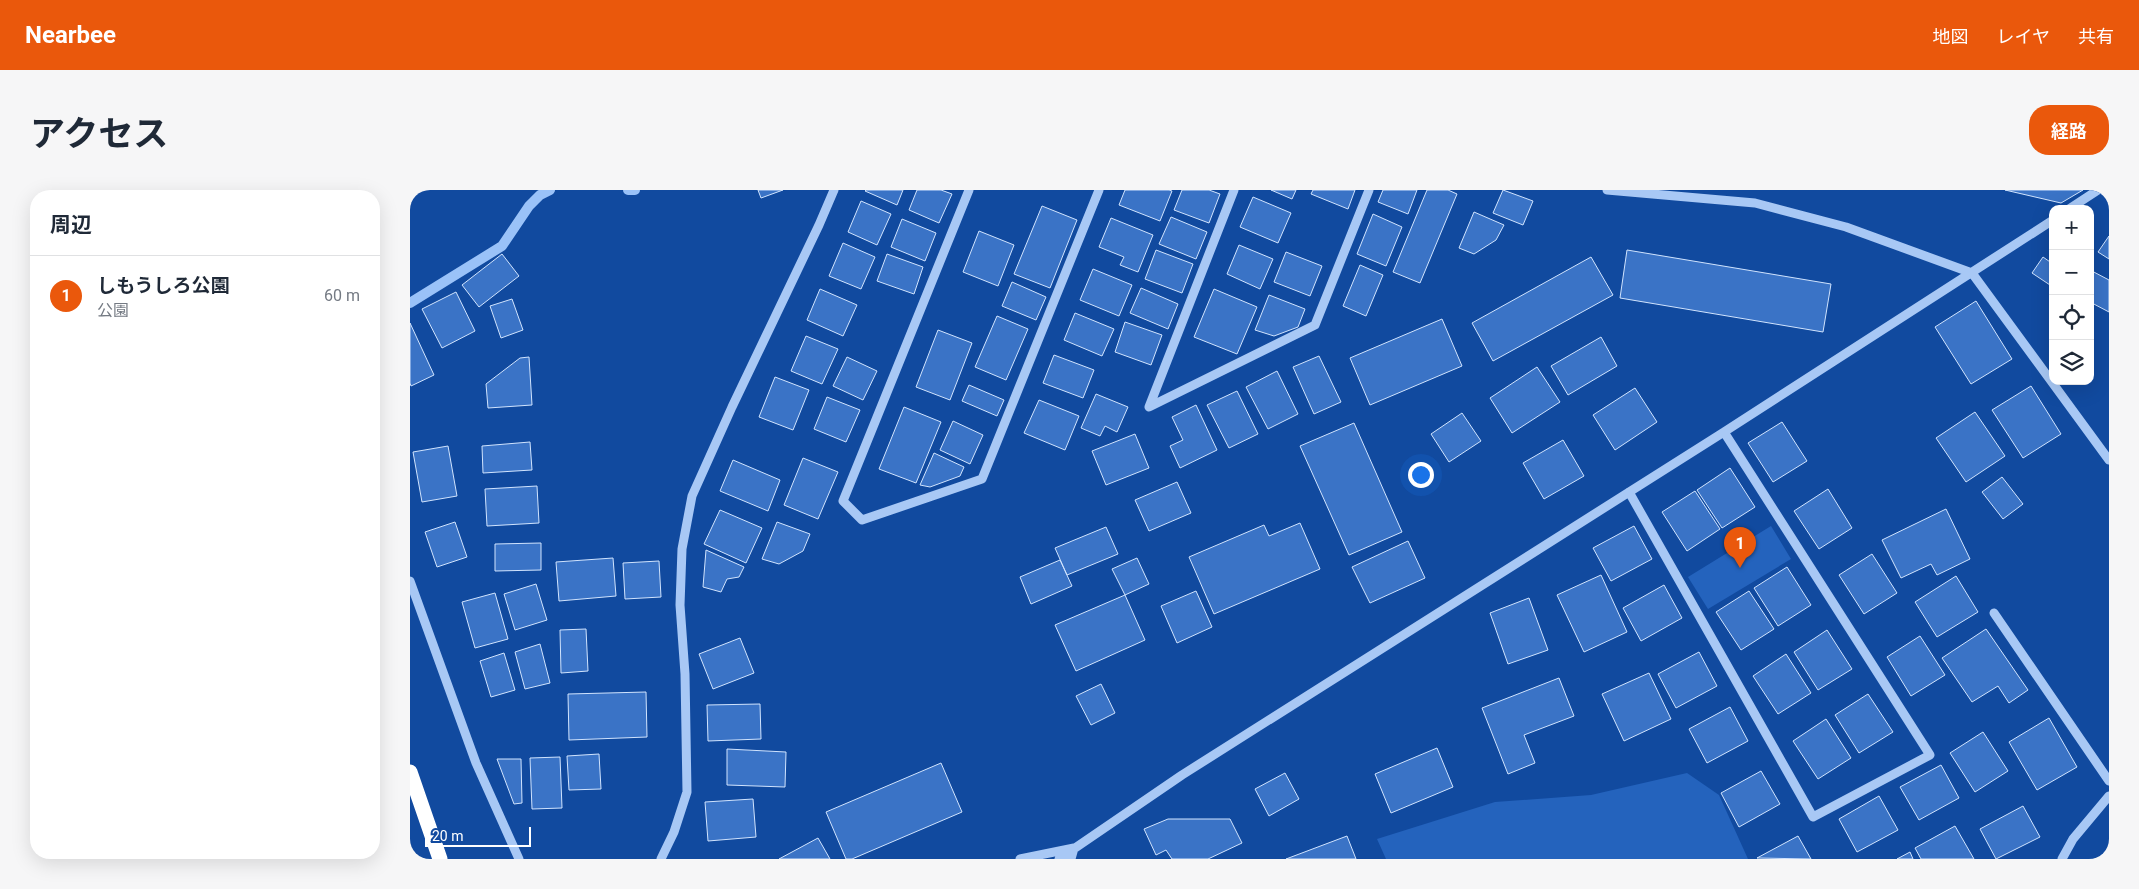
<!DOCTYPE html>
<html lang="ja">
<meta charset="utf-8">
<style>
body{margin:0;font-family:Roboto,"Noto Sans JP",sans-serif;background:#f6f6f7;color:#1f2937}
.controls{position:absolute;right:15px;top:15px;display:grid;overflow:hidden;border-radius:10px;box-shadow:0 5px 20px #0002}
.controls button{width:45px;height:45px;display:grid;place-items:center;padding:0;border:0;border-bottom:1px solid #e0e1e3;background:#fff;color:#1f2937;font:25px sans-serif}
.scale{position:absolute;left:15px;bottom:12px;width:106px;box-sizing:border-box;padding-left:5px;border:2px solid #fff;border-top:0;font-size:14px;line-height:18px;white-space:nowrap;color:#fff;-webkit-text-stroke:4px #114a9f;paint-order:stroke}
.you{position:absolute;left:1010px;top:284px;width:18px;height:18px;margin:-12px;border:4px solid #fff;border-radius:50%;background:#1a73e8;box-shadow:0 0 0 8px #1a73e833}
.badge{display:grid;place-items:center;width:32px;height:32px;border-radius:50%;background:#ea580c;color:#fff;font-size:16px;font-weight:700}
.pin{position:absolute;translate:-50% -41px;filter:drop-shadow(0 1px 2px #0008)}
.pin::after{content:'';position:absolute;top:26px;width:18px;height:15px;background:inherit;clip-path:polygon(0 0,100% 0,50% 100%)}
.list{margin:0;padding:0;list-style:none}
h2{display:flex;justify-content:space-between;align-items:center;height:65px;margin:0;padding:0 20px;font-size:21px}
h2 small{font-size:16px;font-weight:400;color:#747a83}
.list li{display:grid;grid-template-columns:32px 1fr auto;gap:15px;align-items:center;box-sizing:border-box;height:80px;padding:0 20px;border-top:1px solid #e0e1e3}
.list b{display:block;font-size:19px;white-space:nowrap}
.list p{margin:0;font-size:16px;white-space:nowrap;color:#747a83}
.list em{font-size:16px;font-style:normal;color:#747a83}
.icon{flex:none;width:28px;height:28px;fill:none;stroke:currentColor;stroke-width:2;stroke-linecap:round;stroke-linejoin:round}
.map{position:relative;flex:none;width:1699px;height:669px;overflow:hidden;border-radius:20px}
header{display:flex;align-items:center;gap:30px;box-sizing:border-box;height:70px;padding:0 25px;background:#ea580c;color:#fff}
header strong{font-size:24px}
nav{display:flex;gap:28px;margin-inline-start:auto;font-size:18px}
.intro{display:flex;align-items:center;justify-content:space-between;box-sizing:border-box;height:120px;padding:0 30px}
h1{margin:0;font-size:35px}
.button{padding:12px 22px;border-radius:20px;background:#ea580c;color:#fff;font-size:18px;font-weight:700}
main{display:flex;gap:30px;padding:0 30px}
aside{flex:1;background:#fff;border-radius:20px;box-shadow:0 5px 20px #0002}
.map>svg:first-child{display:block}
.green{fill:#2463bd}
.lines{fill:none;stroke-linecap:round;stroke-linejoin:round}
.stream{stroke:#9ac2f8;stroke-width:10}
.building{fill:#3a73c6;stroke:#d1e4fe}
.minor{stroke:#a8c8f5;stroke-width:9}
.highway{stroke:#fff;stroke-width:15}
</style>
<header>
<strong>Nearbee</strong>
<nav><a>地図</a><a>レイヤ</a><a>共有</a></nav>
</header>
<div class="intro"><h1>アクセス</h1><a class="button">経路</a></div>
<main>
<aside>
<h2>周辺<small></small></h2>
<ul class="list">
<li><span class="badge">1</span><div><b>しもうしろ公園</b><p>公園</p></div><em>60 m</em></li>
</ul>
</aside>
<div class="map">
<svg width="1699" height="669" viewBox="0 0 1699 669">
<rect width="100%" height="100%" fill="#114a9f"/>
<path class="green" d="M 1361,336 L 1381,369 L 1298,419 L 1278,387 Z
M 1277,583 L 1309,605 L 1338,669 L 976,669 L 967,649 L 1085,612 L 1181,605 Z"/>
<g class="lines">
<path class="stream" d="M 218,0 L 225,0
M 0,113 L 92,56 L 119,16 L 130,5 L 140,0"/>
</g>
<path class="building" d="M 348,0 L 373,0 L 351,8 Z
M 456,0 L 493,0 L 487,15 L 455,1 Z
M 507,0 L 531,0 L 542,4 L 529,33 L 499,20 Z
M 715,0 L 759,0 L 762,1 L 750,31 L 709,15 Z
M 772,0 L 799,0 L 810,4 L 799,33 L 764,20 Z
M 861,0 L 886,0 L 882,9 Z
M 903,0 L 945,0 L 938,19 L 901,4 Z
M 973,0 L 1007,0 L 998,24 L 968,12 Z
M 1017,0 L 1038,0 L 1047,4 L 1010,93 L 983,82 Z
M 1093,0 L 1123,11 L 1113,35 L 1083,23 Z
M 1595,0 L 1673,0 L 1651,13 Z
M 843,7 L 881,23 L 868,53 L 830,37 Z
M 451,11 L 481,24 L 467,55 L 438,42 Z
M 632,16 L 667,30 L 640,98 L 604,84 Z
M 1064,22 L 1094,35 L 1086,50 L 1064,64 L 1049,58 Z
M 963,24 L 992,37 L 976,76 L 947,64 Z
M 761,27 L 797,42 L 786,69 L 749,54 Z
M 701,28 L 743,45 L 728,82 L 710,75 L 714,67 L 689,57 Z
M 492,29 L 526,43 L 515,71 L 481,57 Z
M 569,41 L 604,55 L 588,96 L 553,82 Z
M 1699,46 L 1699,69 L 1688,62 Z
M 433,53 L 465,67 L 451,99 L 419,86 Z
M 829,55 L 863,69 L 850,99 L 817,84 Z
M 746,60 L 783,74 L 772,103 L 735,89 Z
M 1217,60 L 1421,94 L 1413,142 L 1210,108 Z
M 876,62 L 912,76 L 900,106 L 864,92 Z
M 92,64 L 109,86 L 69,117 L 52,95 Z
M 477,64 L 513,77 L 504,104 L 467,91 Z
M 1181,67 L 1203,105 L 1083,171 L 1062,133 Z
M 1633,67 L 1643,74 L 1643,97 L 1622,83 Z
M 950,75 L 973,85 L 956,126 L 933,116 Z
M 683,79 L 722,95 L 709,126 L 670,110 Z
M 1680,80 L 1699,90 L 1699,122 L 1680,112 Z
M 602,92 L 636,107 L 626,130 L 592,116 Z
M 731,98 L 768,114 L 758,139 L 720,123 Z
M 410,99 L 447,115 L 433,146 L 397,130 Z
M 804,99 L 847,117 L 827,164 L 784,147 Z
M 46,102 L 65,141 L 32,158 L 12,119 Z
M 859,105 L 895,119 L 888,137 L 864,146 L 845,140 Z
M 102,109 L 113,140 L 91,148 L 80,116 Z
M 1566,111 L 1602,169 L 1561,194 L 1525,137 Z
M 665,123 L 704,139 L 692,166 L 654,150 Z
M 587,126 L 618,139 L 596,190 L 565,177 Z
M 1032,129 L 1052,176 L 960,215 L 940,168 Z
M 715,132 L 752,145 L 741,175 L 705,162 Z
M 0,133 L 24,185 L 1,196 L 0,193 Z
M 528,140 L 562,153 L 540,210 L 506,197 Z
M 396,146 L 428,159 L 412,194 L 381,181 Z
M 1191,147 L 1207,176 L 1158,205 L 1141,176 Z
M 644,165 L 684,180 L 673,208 L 633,193 Z
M 909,166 L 931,212 L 904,224 L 883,177 Z
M 119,167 L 122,215 L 78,218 L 76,194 L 110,168 Z
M 437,167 L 467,181 L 453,210 L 423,196 Z
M 1127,177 L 1150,212 L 1102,243 L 1080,208 Z
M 867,181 L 888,224 L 858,239 L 836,197 Z
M 365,187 L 399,200 L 383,240 L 349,227 Z
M 559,195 L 594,210 L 587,226 L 552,211 Z
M 1621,196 L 1651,244 L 1613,268 L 1582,220 Z
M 1225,198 L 1247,232 L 1205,260 L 1183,225 Z
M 827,201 L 848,244 L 819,258 L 797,215 Z
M 686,204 L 718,217 L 707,242 L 695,236 L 690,246 L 671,238 Z
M 417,207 L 450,220 L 436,252 L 404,239 Z
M 629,210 L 669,226 L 655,260 L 614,243 Z
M 786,215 L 807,260 L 770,278 L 760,256 L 773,250 L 762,227 Z
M 494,217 L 531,232 L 506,293 L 469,279 Z
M 1565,222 L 1595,266 L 1556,292 L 1526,248 Z
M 1052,223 L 1071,251 L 1039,272 L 1021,244 Z
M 543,231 L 573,245 L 560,274 L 530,260 Z
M 1372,232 L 1397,271 L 1363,292 L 1338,253 Z
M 944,233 L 992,342 L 939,365 L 890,256 Z
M 725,244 L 739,278 L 696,295 L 682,261 Z
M 1153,250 L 1174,286 L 1134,309 L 1113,273 Z
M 120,252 L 122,280 L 73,283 L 72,256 Z
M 38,256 L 47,306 L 12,312 L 3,262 Z
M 524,263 L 554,277 L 550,286 L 520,297 L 510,295 Z
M 393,268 L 428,282 L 408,329 L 374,315 Z
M 323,270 L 370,290 L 358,321 L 310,301 Z
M 1320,278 L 1345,317 L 1312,338 L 1287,300 Z
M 1592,287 L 1613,314 L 1593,329 L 1572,302 Z
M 767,292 L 781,323 L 739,341 L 725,310 Z
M 127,296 L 129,333 L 77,336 L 75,299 Z
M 1418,299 L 1442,338 L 1409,359 L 1384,321 Z
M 1285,301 L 1310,339 L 1277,361 L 1252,322 Z
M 1536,319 L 1560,369 L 1527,385 L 1521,374 L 1491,388 L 1472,350 Z
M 310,320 L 352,338 L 336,373 L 294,354 Z
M 45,332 L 57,367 L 27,377 L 15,342 Z
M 367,332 L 400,344 L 393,361 L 369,374 L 352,369 Z
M 890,333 L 910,379 L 804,424 L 779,367 L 854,335 L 859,346 Z
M 1224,336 L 1242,369 L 1201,391 L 1183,358 Z
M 696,337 L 708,364 L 657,385 L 645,358 Z
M 998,351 L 1015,388 L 960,413 L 942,377 Z
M 131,353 L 131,380 L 85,381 L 85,354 Z
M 296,360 L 334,377 L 329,387 L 317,389 L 311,402 L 293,397 Z
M 1462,364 L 1487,403 L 1454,424 L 1429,385 Z
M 203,368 L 206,406 L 149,411 L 146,372 Z
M 727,368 L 739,394 L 715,405 L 702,379 Z
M 650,370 L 662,396 L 621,414 L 610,387 Z
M 249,371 L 251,407 L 215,409 L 213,373 Z
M 1377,377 L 1401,415 L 1368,436 L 1344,398 Z
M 1191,385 L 1217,442 L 1174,462 L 1147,405 Z
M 1546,386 L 1568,422 L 1527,447 L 1505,412 Z
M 126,394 L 137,430 L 105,440 L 94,404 Z
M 1254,395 L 1272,428 L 1231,451 L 1213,418 Z
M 786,401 L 802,437 L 767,453 L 751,416 Z
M 1339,401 L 1364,439 L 1331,460 L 1306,422 Z
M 85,403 L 98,449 L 65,458 L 52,412 Z
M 715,405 L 735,450 L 666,481 L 645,435 Z
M 1119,408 L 1138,460 L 1098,474 L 1080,423 Z
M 176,439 L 178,481 L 151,483 L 150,440 Z
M 1576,439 L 1618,500 L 1599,513 L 1588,496 L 1562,512 L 1532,468 Z
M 1417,440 L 1442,479 L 1408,500 L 1384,462 Z
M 1510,446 L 1535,485 L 1501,506 L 1477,467 Z
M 330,448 L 344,483 L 303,499 L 289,464 Z
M 130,454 L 140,493 L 115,499 L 105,462 Z
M 1289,462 L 1307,496 L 1266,518 L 1248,484 Z
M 94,463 L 105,500 L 81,507 L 70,471 Z
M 1376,464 L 1401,503 L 1368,524 L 1343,486 Z
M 1239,483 L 1261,529 L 1214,551 L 1192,504 Z
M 1149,488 L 1164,526 L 1114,545 L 1125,573 L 1098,584 L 1072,518 Z
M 691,494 L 705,523 L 681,535 L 666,506 Z
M 236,502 L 237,547 L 159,550 L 158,504 Z
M 1458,504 L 1483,542 L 1449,563 L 1425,525 Z
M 350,514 L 351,549 L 298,551 L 297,515 Z
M 1320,517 L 1338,551 L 1297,573 L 1279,539 Z
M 1639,528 L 1667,577 L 1627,600 L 1599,552 Z
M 1416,529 L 1441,568 L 1408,589 L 1383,551 Z
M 1573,542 L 1598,581 L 1565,602 L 1540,563 Z
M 1027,558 L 1043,597 L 981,623 L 965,584 Z
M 317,559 L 376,562 L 375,597 L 317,595 Z
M 189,564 L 191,599 L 159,600 L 157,566 Z
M 150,567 L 152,618 L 122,619 L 120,568 Z
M 87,569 L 111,569 L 112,613 L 104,614 Z
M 531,573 L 552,622 L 442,669 L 436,669 L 416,622 Z
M 1531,575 L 1549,608 L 1509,630 L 1490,597 Z
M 1351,581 L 1370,614 L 1329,637 L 1311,603 Z
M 875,583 L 889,609 L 859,626 L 845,599 Z
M 1469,606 L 1488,640 L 1447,662 L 1429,629 Z
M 343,609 L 346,647 L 298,651 L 295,612 Z
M 1613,616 L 1630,647 L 1586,669 L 1570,639 Z
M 758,629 L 820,629 L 832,653 L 798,669 L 762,669 L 756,660 L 746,665 L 734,639 Z
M 1545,636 L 1564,669 L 1511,669 L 1505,658 Z
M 937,646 L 946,669 L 876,669 Z
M 1388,646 L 1401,669 L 1347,668 Z
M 408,648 L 420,669 L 369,669 Z
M 1500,662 L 1503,669 L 1487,669 Z"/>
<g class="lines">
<path class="minor" d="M 559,0 L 433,311 L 452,330 L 572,289 L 689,0
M 824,0 L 739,217 L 905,135 L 959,0
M 1197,0 L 1345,13 L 1436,37 L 1562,83 L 1699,270
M 1659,19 L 1688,0
M 1219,302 L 1403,627 L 1520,565 L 1314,242
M 0,391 L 66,573 L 109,669
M 1584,423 L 1699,591
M 251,669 L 264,642 L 277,602 L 275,484 L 270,415 L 272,359 L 282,306 L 322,217 L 409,35 L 424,0
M 610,669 L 664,658 L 661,669
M 649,669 L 772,585 L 1314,242 L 1643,30
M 1652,669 L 1663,649 L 1699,606"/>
<path class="highway" d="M 0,582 L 30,669"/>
</g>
</svg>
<div class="controls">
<button>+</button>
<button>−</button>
<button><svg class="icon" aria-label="locate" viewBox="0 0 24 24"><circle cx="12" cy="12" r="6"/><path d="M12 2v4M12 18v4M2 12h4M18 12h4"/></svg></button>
<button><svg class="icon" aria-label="layers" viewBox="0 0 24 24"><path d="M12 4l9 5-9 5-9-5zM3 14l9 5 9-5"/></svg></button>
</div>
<div class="scale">20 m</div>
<div class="you"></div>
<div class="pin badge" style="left:1330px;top:378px">1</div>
</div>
</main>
